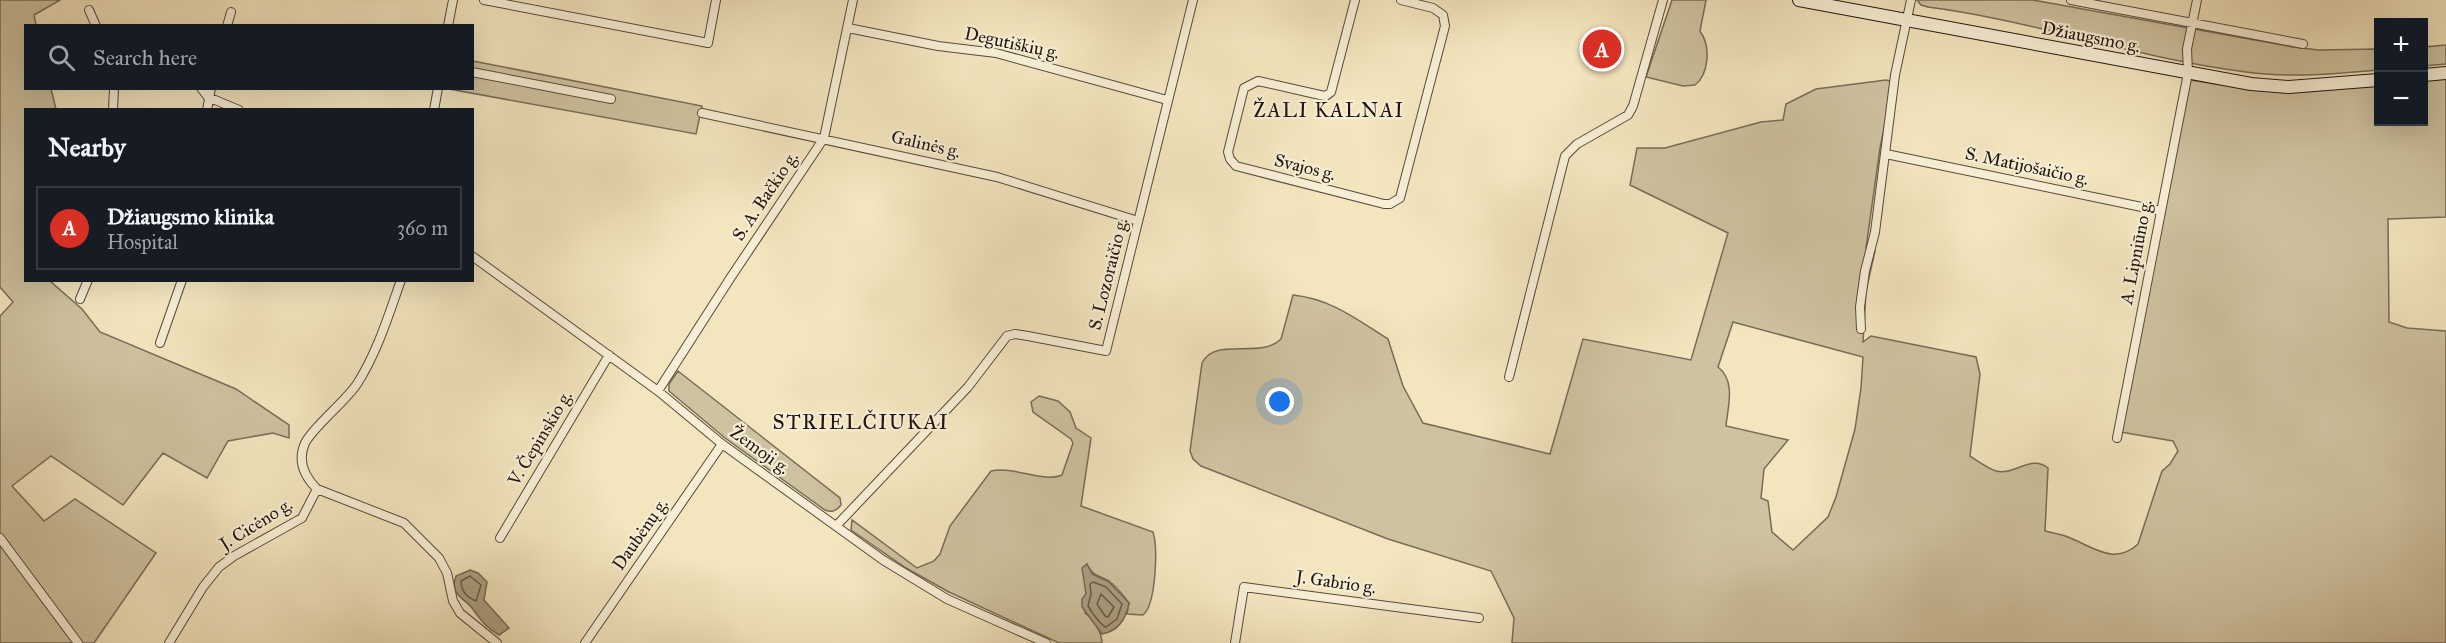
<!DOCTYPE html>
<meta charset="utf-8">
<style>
body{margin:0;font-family:"IM FELL Great Primer",serif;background:#20242c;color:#f1f3f6}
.controls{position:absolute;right:18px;top:18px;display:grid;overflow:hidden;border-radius:0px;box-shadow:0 6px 24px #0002}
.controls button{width:54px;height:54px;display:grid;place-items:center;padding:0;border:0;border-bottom:2px solid #363941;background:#171b24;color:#f1f3f6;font:30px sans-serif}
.you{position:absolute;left:1280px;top:402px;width:21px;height:21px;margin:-15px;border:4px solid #fff;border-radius:50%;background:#1a73e8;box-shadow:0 0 0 9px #1a73e833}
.badge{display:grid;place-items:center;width:39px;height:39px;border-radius:50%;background:#d93025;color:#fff;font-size:20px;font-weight:700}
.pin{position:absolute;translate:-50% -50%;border:3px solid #fff;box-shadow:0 2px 6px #0006}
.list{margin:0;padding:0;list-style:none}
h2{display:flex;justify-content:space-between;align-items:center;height:78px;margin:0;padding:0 24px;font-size:26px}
h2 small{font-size:20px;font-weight:400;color:#9ea1a6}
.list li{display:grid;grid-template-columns:39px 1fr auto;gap:18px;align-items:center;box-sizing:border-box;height:84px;margin:0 12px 12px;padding:0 12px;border:2px solid #363941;border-radius:0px}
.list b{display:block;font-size:22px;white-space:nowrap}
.list p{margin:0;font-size:20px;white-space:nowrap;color:#9ea1a6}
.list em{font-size:20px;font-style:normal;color:#9ea1a6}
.icon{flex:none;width:33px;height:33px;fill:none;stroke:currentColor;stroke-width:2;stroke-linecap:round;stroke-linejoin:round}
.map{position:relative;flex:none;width:2446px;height:643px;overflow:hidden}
.search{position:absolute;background:#171b24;box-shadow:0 6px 24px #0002;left:24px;top:24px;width:450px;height:66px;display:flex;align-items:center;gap:15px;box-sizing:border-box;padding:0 21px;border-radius:0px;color:#9ea1a6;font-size:22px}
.panel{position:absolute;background:#171b24;box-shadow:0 6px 24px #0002;left:24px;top:108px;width:450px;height:174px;border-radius:0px}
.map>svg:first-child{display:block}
.green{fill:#cfc2a0;stroke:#786c58;stroke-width:1.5;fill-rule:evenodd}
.water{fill:#ac9f82;stroke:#746854;stroke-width:1.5}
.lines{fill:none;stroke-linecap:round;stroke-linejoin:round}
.shore{stroke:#665a48;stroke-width:1.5}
.street-casing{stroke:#564a3b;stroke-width:10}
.secondary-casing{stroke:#21160f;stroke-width:14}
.street{stroke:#f7eed5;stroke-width:8}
.secondary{stroke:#f7eed5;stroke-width:12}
.labels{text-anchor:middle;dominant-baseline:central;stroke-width:4.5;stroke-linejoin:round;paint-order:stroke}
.street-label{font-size:18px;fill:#21160f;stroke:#f7eed5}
.neighbourhood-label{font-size:20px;letter-spacing:1.5px;fill:#21160f;stroke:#f7eed5}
.quarter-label{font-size:21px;letter-spacing:1.5px;fill:#21160f;stroke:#f7eed5}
</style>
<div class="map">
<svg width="2446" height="643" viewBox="0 0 2446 643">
<rect width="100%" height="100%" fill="#f3e5be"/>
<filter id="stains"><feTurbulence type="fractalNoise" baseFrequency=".00333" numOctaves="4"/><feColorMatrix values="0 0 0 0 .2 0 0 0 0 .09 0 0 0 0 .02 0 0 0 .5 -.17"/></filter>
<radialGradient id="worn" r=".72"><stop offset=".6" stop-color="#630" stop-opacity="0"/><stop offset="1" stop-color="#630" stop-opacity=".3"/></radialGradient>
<path class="green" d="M 0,0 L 60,0 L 34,15 L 36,25 L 26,26 L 26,88 L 51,89 L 56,109 L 26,110 L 26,280 L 50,281 L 82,309 L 100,332 L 236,389 L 289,425 L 289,438 L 273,433 L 228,441 L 207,478 L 163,453 L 123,505 L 51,456 L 12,486 L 44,521 L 75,499 L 156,553 L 94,643 L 0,643 L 0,316 L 13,302 L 0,287 Z
M 1672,0 L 1706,0 L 1700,31 C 1711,46 1709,74 1695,85 L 1683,86 L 1646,77 Z
M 1917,0 L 2033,0 L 2293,47 L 2318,50 L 2378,49 L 2378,70 C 2334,74 2290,78 2246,72 C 2139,59 2036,21 1928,7 L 1921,5 Z
M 2446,45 L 2446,64 L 2424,66 L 2424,47 Z
M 473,61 L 702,106 L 696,134 L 449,89 L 472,88 Z
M 2446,78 L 2446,217 L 2388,219 L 2389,322 L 2407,328 L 2446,331 L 2446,643 L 1512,643 L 1514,618 L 1491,571 L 1388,539 L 1201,466 L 1193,459 L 1190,451 L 1202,363 C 1215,336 1260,360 1281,339 L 1293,295 C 1331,299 1356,319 1388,339 L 1403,386 L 1423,423 L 1550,454 L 1583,339 L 1691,360 L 1728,233 L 1630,185 L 1637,148 L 1665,148 L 1761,122 L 1783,120 L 1786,104 L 1816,89 L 1886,80 L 1891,81 L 1890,100 L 1880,148 L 1866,248 L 1875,251 L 1866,291 L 1863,342 L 1871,336 L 1976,357 L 1980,374 L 1970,456 C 1978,461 1987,468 1996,471 C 2014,476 2031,454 2048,468 L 2045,531 C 2053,533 2061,534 2068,537 C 2093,547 2115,566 2138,544 L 2162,471 L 2170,464 L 2178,451 L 2173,441 L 2120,432 L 2190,80 L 2262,91 L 2298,92 L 2378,85 L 2378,122 L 2424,122 L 2424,80 ZM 1733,322 L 1863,357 L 1861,388 L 1855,429 L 1836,497 L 1828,517 L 1793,550 L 1772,532 L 1768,501 L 1761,498 L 1764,469 L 1788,440 L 1726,426 C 1728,406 1736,381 1718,367 Z
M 678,371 L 840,498 L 841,505 C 836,511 832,513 825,510 L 725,438 L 669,391 L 669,384 Z
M 1039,396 L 1058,401 L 1070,412 L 1076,428 L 1091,438 L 1081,506 L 1153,532 C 1158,548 1156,605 1143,615 L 1127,614 L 1129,603 C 1124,596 1116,586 1109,581 C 1097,574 1095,578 1087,565 L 1085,613 C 1093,618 1102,633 1102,643 L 1059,643 L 949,592 L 906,568 L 851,530 L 852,520 L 917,568 L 934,561 L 940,554 L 950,526 L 991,471 C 1014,466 1044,483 1062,475 L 1073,443 L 1071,439 L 1033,412 L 1031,402 Z"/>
<path class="water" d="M 1087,564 L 1092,574 L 1109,582 L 1129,603 C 1126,619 1119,631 1102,634 L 1082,607 L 1082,599 L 1086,594 L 1082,568 Z
M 470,570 L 478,573 L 487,582 L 484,600 L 509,628 L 499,635 C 485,627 481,620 472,608 C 464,598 449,594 456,576 Z"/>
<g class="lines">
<path class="shore" d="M 470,576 L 481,585 L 476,601 C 466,597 461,591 461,581 Z
M 1093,582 L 1106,587 L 1122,604 L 1117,619 L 1106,627 C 1101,626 1091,611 1088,606 L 1091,594 L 1090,584 Z
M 1101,594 L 1114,607 L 1108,617 L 1105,616 L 1097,604 Z"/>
<defs>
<path id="street" d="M 484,0 L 708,43 L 716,0
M 1355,0 L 1331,92 L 1326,96 L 1320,95 L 1258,81 L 1244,88 L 1228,152 L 1230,159 L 1236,166 L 1384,204 L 1390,204 L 1400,198 L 1445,26 L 1443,15 L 1433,8 L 1401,0
M 2071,0 L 2303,44
M 89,10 L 96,26
M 227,26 L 231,12
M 448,26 L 453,0
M 848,28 L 938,46 L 996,53 L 1167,100
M 472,72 L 611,99
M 201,88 L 208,97 L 239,110
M 113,110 L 114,88
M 207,110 L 211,88
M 434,110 L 438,88
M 702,113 L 997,177 L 1138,221
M 1886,154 L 2161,211
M 472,256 L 658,391 L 722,444 L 883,560 L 947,599 L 1046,643
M 401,280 C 389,314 377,353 357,384 C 345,402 314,426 305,443 C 297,461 305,477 317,489 L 404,523 L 439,558 L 447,573 L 453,601 L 460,613 L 497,643
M 80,299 L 88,280
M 1861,329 L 1860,307 L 1865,271 L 1875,232 L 1895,75 L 1911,0
M 160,343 L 182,280
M 1509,377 L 1565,156 L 1577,144 L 1628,115 L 1633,106 L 1663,0
M 658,391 L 731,277 L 824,138 L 853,0
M 2117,438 L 2188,73 L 2187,49 L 2197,0
M 837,525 L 968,387 L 1007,336 L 1015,334 L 1028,336 L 1106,351 L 1193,0
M 0,538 L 78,643
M 500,538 L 609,355
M 169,643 L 203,587 L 219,567 L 234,556 L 302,518 L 317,489
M 585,643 L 722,444
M 1235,643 L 1244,587 L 1479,618"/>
<path id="secondary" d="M 1799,0 L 2251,84 L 2289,87 L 2378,80
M 2424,75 L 2446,73"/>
</defs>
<use href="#street" class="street-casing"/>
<use href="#secondary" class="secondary-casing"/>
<use href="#street" class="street"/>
<use href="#secondary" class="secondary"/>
</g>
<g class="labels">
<g class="street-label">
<text transform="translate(2091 37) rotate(11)">Džiaugsmo g.</text>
<text transform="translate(1012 43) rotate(12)">Degutiškių g.</text>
<text transform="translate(926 144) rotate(13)">Galinės g.</text>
<text transform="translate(2027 166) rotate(12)">S. Matijošaičio g.</text>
<text transform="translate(1305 167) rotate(14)">Svajos g.</text>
<text transform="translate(765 196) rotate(-56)">S. A. Bačkio g.</text>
<text transform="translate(2136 252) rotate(-79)">A. Lipniūno g.</text>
<text transform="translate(1108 274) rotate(-76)">S. Lozoraičio g.</text>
<text transform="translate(540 438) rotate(-59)">V. Čepinskio g.</text>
<text transform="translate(760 450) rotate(36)">Žemoji g.</text>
<text transform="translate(256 524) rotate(-32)">J. Cicėno g.</text>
<text transform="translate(640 534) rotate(-55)">Daubėnų g.</text>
<text transform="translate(1336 582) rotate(8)">J. Gabrio g.</text>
</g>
<g class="neighbourhood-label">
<text x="1329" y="110">ŽALI KALNAI</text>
</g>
<g class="quarter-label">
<text x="861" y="422">STRIELČIUKAI</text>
</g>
</g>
<rect width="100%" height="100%" filter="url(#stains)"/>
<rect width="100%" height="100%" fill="url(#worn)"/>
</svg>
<div class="controls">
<button>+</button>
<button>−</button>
</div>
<div class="you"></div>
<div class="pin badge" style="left:1602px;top:49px">A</div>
<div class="search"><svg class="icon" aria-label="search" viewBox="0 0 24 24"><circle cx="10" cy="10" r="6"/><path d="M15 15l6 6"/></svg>Search here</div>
<section class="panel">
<h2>Nearby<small></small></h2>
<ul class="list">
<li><span class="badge">A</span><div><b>Džiaugsmo klinika</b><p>Hospital</p></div><em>360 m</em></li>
</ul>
</section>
</div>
